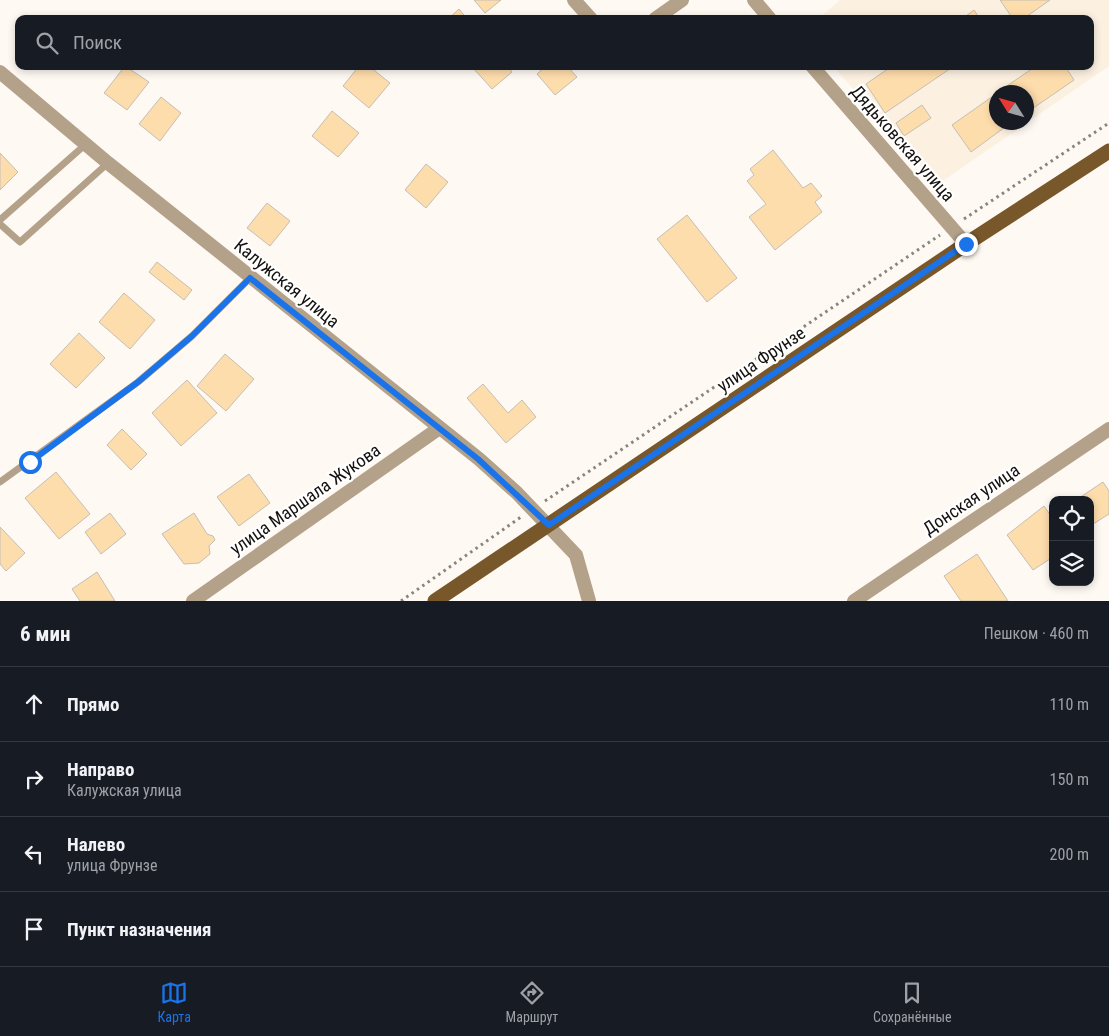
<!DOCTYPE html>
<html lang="ru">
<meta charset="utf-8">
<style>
body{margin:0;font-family:"Roboto Condensed",sans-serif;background:#20242c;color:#f1f3f6}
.controls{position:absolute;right:15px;bottom:15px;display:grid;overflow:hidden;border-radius:10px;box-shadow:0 2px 8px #0003}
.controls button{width:45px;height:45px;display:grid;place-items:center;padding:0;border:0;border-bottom:1px solid #363941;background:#171b24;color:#f1f3f6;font:25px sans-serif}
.compass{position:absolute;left:989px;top:85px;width:45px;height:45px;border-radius:50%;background:#171b24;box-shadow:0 2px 8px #0003;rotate:307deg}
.stop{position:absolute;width:15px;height:15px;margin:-11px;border:4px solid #1a73e8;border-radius:50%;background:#fff}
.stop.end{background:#1a73e8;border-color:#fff;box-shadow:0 1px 5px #0008}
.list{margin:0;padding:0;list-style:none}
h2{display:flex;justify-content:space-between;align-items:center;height:65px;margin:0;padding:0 20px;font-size:21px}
h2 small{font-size:16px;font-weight:400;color:#9ea1a6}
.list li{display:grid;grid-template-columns:32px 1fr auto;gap:15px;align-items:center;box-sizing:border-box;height:75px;padding:0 20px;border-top:1px solid #363941}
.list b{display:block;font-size:19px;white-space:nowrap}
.list p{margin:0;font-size:16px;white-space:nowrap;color:#9ea1a6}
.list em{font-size:16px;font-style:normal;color:#9ea1a6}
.icon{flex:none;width:28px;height:28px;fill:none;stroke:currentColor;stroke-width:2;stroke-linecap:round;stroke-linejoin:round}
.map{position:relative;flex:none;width:1109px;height:601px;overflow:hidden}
.search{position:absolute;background:#171b24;box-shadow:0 2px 8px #0003;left:15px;right:15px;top:15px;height:55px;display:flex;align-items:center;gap:12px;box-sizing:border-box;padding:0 18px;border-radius:10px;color:#9ea1a6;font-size:19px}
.sheet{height:365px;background:#171b24}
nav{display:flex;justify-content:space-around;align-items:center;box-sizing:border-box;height:70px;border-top:1px solid #363941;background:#171b24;font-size:14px;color:#9ea1a6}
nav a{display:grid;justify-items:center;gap:2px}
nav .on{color:#1a73e8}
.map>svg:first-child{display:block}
.built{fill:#fcf1e1;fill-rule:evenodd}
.building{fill:#feddad;stroke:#c4beb5}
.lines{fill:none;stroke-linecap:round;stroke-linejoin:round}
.path{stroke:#88847f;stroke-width:3;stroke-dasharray:2.5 4;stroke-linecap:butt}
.lane{stroke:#b4a189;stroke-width:7}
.street{stroke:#b4a189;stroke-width:14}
.primary{stroke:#78572a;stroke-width:15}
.route{stroke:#1a73e8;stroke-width:6}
.labels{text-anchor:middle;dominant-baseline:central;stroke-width:4.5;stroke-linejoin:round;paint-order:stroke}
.street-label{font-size:18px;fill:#14110e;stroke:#fff}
</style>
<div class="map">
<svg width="1109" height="601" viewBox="0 0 1109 601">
<rect width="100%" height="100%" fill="#fef9f2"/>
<path class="built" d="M 840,0 L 1109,0 L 1109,66 L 937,185 L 833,66 L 1090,66 L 1090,19 L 818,19 ZM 996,92 L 1026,92 L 1026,122 L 996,122 Z"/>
<path class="building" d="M 474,0 L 501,0 L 485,13 Z
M 1000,0 L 1050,0 L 1023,19 L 1013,19 Z
M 459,9 L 467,19 L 448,19 Z
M 974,10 L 980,19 L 962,19 Z
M 125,66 L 149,82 L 127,110 L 104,93 Z
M 359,66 L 369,66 L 390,83 L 369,108 L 343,86 Z
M 476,66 L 507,66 L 512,72 L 492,89 L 473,68 Z
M 546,66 L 567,66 L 577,77 L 555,95 L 537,74 Z
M 892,66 L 954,66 L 885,113 L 866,84 Z
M 1036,66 L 1065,66 L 1074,80 L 1026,113 L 1026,92 L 998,92 Z
M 996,94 L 996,122 L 1012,122 L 971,152 L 952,125 Z
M 161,97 L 181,113 L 160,141 L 139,124 Z
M 922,105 L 931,118 L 904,136 L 896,123 Z
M 332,111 L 359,133 L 338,157 L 312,136 Z
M 773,150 L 803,188 L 811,183 L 822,196 L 815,202 L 822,212 L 775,250 L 749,217 L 766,204 L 747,181 L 754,175 L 750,169 Z
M 0,153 L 18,172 L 0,190 Z
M 426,164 L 448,182 L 426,208 L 405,190 Z
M 267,203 L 290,221 L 270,246 L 247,228 Z
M 687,215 L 737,278 L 707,302 L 657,239 Z
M 157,262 L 192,290 L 184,300 L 149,272 Z
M 124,293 L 155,320 L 130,349 L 99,322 Z
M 79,333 L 105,358 L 76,388 L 50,364 Z
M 225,354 L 254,379 L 226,411 L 197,386 Z
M 187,380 L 217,413 L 181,446 L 152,413 Z
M 483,384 L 508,413 L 522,400 L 536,417 L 506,443 L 467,398 Z
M 122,429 L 147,454 L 131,470 L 107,445 Z
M 56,472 L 90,514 L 59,539 L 25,498 Z
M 249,474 L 270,503 L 239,526 L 217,497 Z
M 1103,482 L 1109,491 L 1109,514 L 1090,526 L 1090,500 L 1076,500 Z
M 1044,506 L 1053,519 L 1053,557 L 1033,570 L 1007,535 Z
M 110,513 L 126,534 L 101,554 L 85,532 Z
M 194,513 L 207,534 L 213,536 L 215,540 L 209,546 L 210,554 L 199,563 L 184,564 L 162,534 Z
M 0,527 L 25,553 L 6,571 L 0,564 Z
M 977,554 L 1008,601 L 961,601 L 944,576 Z
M 97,572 L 115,601 L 80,601 L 72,589 Z"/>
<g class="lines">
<path class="path" d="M 964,219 L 1109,123
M 545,501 L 940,235
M 401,601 L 521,517"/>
<path class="lane" d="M 0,220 L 86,144
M 0,224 L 20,242 L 108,163
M 0,482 L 138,382 L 192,336 L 250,278"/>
<path class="street" d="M 574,0 L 591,19
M 754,0 L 770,19
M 655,19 L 682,0
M 812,66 L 966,244
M 0,72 L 108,163 L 479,459 L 517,493 L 576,555 L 589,601
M 193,601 L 438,429
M 854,601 L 1109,429"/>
<path class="primary" d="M 435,601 L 966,244 L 1109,151"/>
</g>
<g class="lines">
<path class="route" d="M 30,462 L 138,382 L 192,336 L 250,278 L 478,459 L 549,525 L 966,244"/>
</g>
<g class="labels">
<g class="street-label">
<text transform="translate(903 143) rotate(49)">Дядьковская улица</text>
<text transform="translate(287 283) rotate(39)">Калужская улица</text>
<text transform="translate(761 359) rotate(-34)">улица Фрунзе</text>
<text transform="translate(305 499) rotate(-35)">улица Маршала Жукова</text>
<text transform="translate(971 499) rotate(-34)">Донская улица</text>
</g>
</g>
</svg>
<div class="controls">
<button><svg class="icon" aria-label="locate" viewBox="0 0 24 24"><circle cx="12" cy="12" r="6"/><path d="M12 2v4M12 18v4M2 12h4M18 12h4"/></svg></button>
<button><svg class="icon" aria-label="layers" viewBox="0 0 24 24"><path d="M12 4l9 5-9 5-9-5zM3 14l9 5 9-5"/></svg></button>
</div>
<svg class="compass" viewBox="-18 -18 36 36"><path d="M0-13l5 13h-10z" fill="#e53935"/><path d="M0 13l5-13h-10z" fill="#9ea1a6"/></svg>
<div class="stop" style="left:30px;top:462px"></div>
<div class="stop end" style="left:966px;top:244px"></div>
<div class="search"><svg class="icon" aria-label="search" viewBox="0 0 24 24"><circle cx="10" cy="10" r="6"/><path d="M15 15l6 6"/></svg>Поиск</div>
</div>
<section class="sheet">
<h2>6 мин<small>Пешком · 460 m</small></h2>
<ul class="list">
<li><svg class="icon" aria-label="ahead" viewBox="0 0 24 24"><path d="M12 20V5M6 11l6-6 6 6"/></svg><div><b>Прямо</b></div><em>110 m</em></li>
<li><svg class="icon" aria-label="right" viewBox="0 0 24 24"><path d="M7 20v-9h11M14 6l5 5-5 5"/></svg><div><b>Направо</b><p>Калужская улица</p></div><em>150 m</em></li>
<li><svg class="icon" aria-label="left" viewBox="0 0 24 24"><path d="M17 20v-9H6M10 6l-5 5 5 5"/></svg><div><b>Налево</b><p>улица Фрунзе</p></div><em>200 m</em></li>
<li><svg class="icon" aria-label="arrive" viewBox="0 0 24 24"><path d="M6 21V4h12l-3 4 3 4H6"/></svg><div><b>Пункт назначения</b></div></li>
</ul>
</section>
<nav>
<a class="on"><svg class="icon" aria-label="map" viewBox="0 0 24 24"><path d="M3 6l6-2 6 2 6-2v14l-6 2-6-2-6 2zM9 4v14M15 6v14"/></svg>Карта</a>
<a><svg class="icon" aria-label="directions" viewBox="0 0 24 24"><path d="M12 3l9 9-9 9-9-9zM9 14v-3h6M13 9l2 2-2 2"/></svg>Маршрут</a>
<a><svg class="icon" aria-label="saved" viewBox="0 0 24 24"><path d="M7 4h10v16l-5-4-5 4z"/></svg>Сохранённые</a>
</nav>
